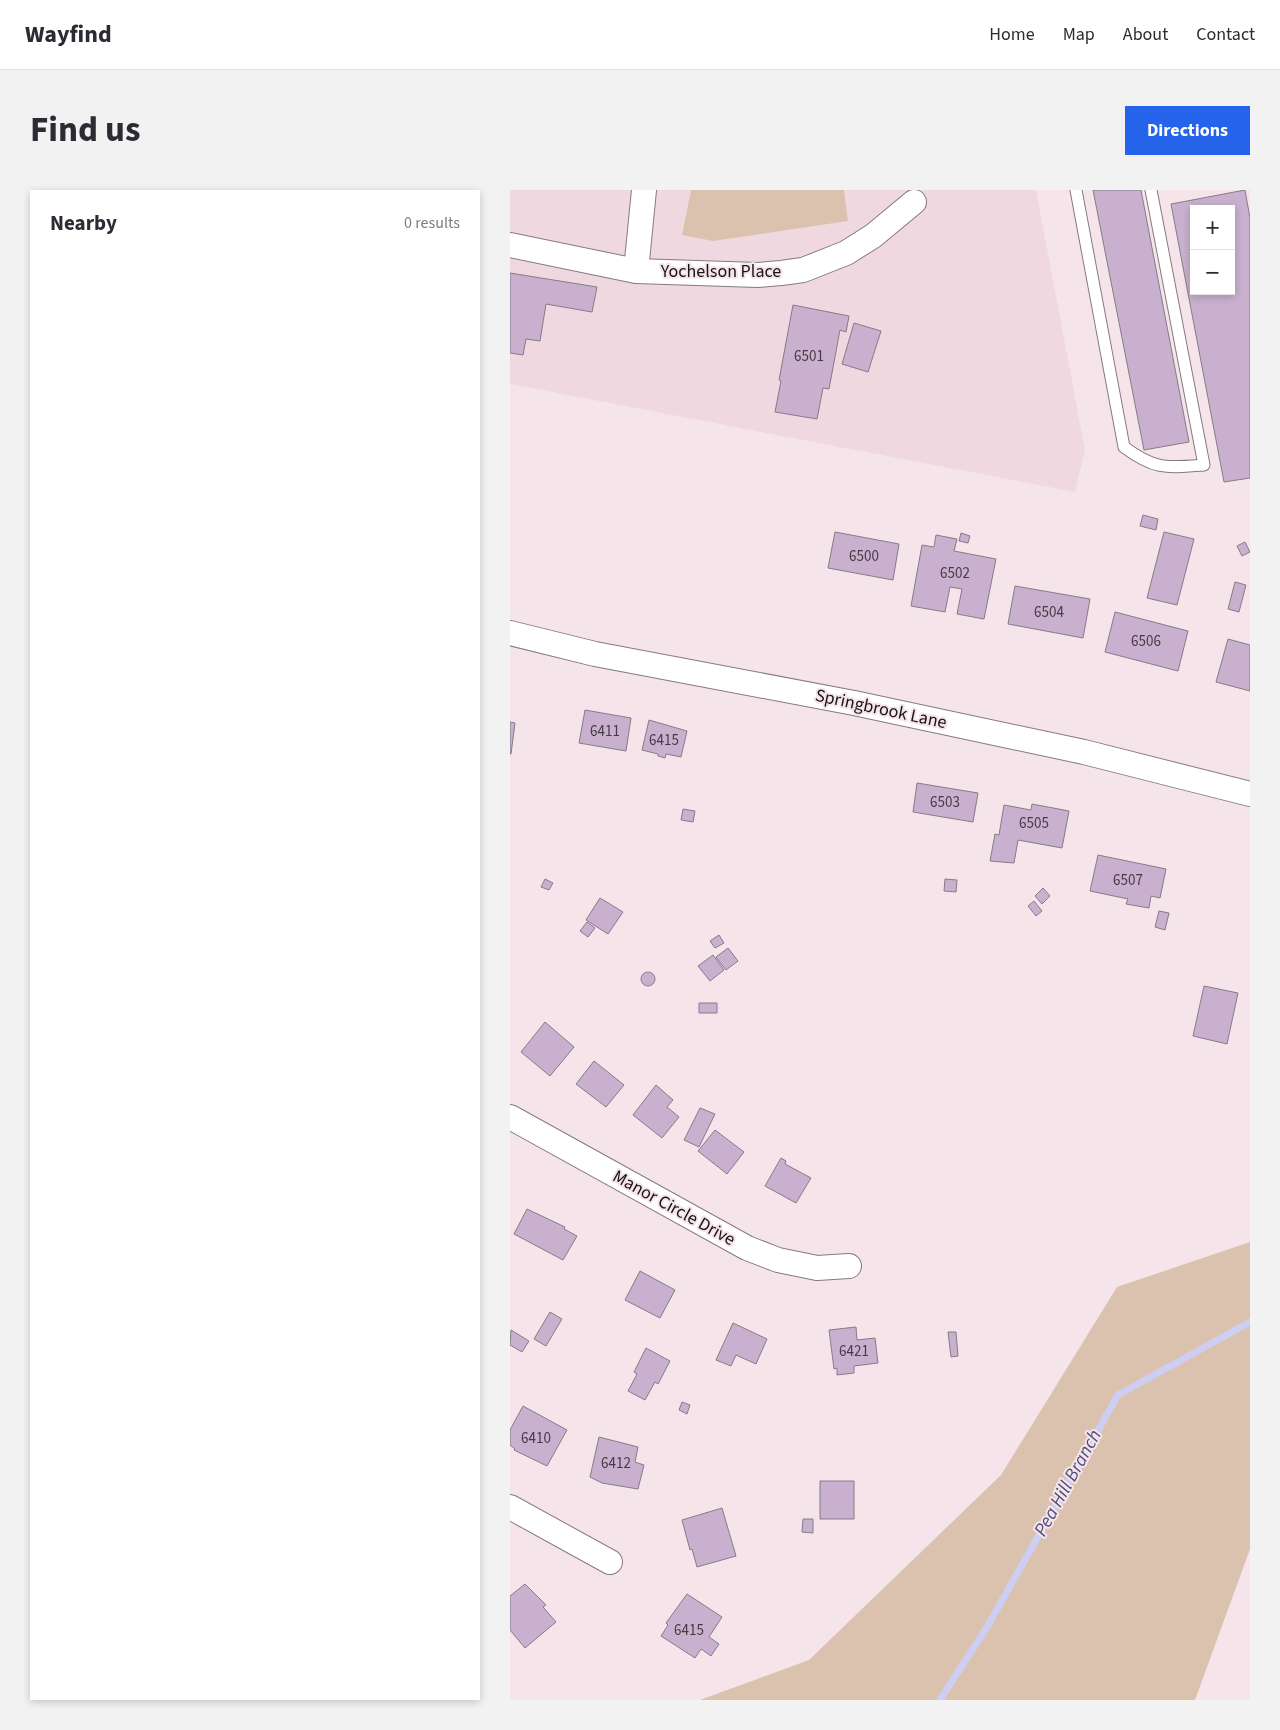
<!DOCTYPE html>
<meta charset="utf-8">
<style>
body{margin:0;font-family:"Source Sans 3",sans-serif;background:#f2f2f3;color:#2b2b33}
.controls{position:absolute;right:15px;top:15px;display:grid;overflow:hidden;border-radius:0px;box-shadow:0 2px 8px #0003}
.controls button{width:45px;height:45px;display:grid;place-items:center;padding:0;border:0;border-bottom:1px solid #e1e1e2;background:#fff;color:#2b2b33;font:25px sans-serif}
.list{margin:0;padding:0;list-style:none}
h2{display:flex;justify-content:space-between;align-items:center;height:65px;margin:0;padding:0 20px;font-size:21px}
h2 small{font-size:16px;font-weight:400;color:#7c7c81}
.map{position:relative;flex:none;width:740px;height:1510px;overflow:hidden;border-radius:0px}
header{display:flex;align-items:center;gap:30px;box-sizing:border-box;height:70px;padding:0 25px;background:#fff;border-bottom:1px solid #e1e1e2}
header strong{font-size:24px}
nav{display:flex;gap:28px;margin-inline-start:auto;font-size:18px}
.intro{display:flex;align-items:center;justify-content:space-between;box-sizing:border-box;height:120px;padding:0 30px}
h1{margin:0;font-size:35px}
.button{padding:12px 22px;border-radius:0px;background:#2563eb;color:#fff;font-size:18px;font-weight:700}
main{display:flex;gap:30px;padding:0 30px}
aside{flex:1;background:#fff;border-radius:0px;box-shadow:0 2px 8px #0003}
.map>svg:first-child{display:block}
.built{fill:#f0d8e1}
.green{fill:#dac2af}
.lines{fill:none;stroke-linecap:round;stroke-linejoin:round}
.stream{stroke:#cecef2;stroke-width:7}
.building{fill:#c8b0ce;stroke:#847c87;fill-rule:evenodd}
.service-casing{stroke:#87797e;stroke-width:13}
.minor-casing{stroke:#87797e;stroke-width:26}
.service{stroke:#fff;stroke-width:11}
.minor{stroke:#fff;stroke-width:24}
.labels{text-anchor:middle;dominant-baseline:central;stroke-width:4;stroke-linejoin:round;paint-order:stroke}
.number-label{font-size:15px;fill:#453b44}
.street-label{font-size:18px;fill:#191416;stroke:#f5e5eb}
.water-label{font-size:19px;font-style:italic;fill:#4e4c7c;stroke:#f5e5eb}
</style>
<header>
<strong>Wayfind</strong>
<nav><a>Home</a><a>Map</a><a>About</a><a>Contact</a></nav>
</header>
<div class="intro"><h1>Find us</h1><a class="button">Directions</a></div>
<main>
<aside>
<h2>Nearby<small>0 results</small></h2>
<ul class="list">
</ul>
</aside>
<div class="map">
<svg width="740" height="1510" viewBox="0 0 740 1510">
<rect width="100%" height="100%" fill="#f5e5eb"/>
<path class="built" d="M 0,0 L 181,0 L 172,45 L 338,30 L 334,0 L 526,0 L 575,260 L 565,302 L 0,194 Z"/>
<path class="green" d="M 181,0 L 334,0 L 338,31 L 203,51 L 172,45 Z
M 740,1052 L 740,1359 L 685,1510 L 190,1510 L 299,1470 L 491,1285 L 607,1097 Z"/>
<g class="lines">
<path class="stream" d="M 430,1510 L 477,1437 L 608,1205 L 740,1132"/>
</g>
<path class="building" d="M 583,0 L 631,0 L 679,252 L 634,260 Z
M 735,0 L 740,28 L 740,288 L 714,292 L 661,14 ZM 684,19 L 721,19 L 721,101 L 684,101 Z
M 0,83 L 87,97 L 82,122 L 36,114 L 30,151 L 16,149 L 13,165 L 0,163 Z
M 283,115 L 339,126 L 336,142 L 330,140 L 319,199 L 313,198 L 307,229 L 265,222 L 271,191 L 269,190 Z
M 344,133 L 371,141 L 358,182 L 332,174 Z
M 633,325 L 648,329 L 646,340 L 630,336 Z
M 325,342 L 389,354 L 383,390 L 318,378 Z
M 654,342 L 684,349 L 667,415 L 637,408 Z
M 451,343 L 460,346 L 458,353 L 449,351 Z
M 426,345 L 447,349 L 444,361 L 486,369 L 474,429 L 447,424 L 452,399 L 440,397 L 435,422 L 401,416 L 412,355 L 424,357 Z
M 735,352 L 740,362 L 732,366 L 727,356 Z
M 725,392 L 736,395 L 729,422 L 718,419 Z
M 505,396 L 580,409 L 573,448 L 498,434 Z
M 605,422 L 678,441 L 668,481 L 595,462 Z
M 718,449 L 740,455 L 740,501 L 706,492 Z
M 75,520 L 121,528 L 116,561 L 69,553 Z
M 139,530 L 177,541 L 171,567 L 156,564 L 155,568 L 148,566 L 148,564 L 132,560 Z
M 0,532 L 5,533 L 1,564 L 0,564 Z
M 407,593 L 468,603 L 463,632 L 403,622 Z
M 522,614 L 559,621 L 552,658 L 508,650 L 504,673 L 480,671 L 485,644 L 489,645 L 494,615 L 521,620 Z
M 173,619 L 185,621 L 183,632 L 171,630 Z
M 588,665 L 656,679 L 650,708 L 641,706 L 639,718 L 616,714 L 618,709 L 580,701 Z
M 35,689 L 43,693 L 39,700 L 31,697 Z
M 435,689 L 447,690 L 446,702 L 434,701 Z
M 533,698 L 540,706 L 532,714 L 525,706 Z
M 90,708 L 113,722 L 98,744 L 76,730 Z
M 524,711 L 532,721 L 526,726 L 518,716 Z
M 649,721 L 659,723 L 655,740 L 645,737 Z
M 77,732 L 85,738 L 78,747 L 70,741 Z
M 209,745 L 214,753 L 205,758 L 200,751 Z
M 218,758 L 228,771 L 216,780 L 206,767 Z
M 203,765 L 214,780 L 200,791 L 188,776 Z
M131 789a7 7 0 1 1 14 0a7 7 0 1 1-14 0Z
M 694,796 L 728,803 L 717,854 L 683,846 Z
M 189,813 L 207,813 L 207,823 L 189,823 Z
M 35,832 L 64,857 L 40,886 L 11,862 Z
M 84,871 L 114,895 L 96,917 L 66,894 Z
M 146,895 L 163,910 L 157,917 L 169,927 L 152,948 L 123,925 Z
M 190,918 L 205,924 L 189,957 L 174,950 Z
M 205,940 L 234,962 L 217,984 L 188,961 Z
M 271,968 L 276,971 L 275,974 L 301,988 L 286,1013 L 255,996 Z
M 17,1019 L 55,1037 L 54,1039 L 67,1046 L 53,1070 L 4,1044 Z
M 130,1081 L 165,1100 L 150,1128 L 115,1110 Z
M 40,1122 L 52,1129 L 36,1156 L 24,1149 Z
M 223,1133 L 257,1149 L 246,1174 L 226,1165 L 221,1176 L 206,1170 Z
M 346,1137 L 347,1150 L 365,1148 L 368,1173 L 344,1176 L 344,1183 L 327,1185 L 327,1178 L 324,1179 L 319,1140 Z
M 1,1140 L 19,1151 L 12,1162 L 0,1155 Z
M 438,1142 L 446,1142 L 448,1166 L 441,1167 Z
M 136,1158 L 160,1171 L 148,1194 L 145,1192 L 135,1210 L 118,1201 L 127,1184 L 124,1182 Z
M 172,1212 L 180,1215 L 177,1224 L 169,1220 Z
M 13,1216 L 57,1240 L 37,1276 L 4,1260 L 5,1259 L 0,1255 L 0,1240 Z
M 89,1247 L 128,1257 L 125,1272 L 134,1275 L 128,1299 L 92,1293 L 80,1287 Z
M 310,1291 L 344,1291 L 344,1329 L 310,1329 Z
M 212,1318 L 226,1366 L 187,1377 L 182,1359 L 180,1360 L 172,1330 Z
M 293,1329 L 303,1329 L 303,1343 L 292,1342 Z
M 15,1394 L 36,1415 L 33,1417 L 46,1432 L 15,1458 L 0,1440 L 0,1406 Z
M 177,1404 L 212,1427 L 199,1447 L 209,1454 L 201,1466 L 191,1459 L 185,1468 L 151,1446 L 158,1435 L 156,1433 Z"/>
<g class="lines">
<defs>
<path id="service" d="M 566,0 L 614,257 C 645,280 656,278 694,275 L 641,0"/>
<path id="minor" d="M 0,55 L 126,81 L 248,85 L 271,83 L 293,80 L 336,63 L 363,46 L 404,12
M 126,81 L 134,0
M 0,443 L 85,464 L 344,513 L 574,562 L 740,604
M 0,927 L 237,1058 L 268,1070 L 307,1078 L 339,1076
M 0,1317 L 100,1372"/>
</defs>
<use href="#service" class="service-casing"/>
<use href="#minor" class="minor-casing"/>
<use href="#service" class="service"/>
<use href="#minor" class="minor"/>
</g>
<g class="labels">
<g class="number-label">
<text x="299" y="166">6501</text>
<text x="354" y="366">6500</text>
<text x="445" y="383">6502</text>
<text x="539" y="422">6504</text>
<text x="636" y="451">6506</text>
<text x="95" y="541">6411</text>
<text x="154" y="550">6415</text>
<text x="435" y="612">6503</text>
<text x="524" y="633">6505</text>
<text x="618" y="690">6507</text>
<text x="344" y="1161">6421</text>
<text x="26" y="1248">6410</text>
<text x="106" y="1273">6412</text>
<text x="179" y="1440">6415</text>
</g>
<g class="street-label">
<text x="211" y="81">Yochelson Place</text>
<text transform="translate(371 519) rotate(12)">Springbrook Lane</text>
<text transform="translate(164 1018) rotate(29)">Manor Circle Drive</text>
</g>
<g class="water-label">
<text transform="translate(558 1293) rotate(-61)">Pea Hill Branch</text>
</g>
</g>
</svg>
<div class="controls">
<button>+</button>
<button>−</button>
</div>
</div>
</main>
